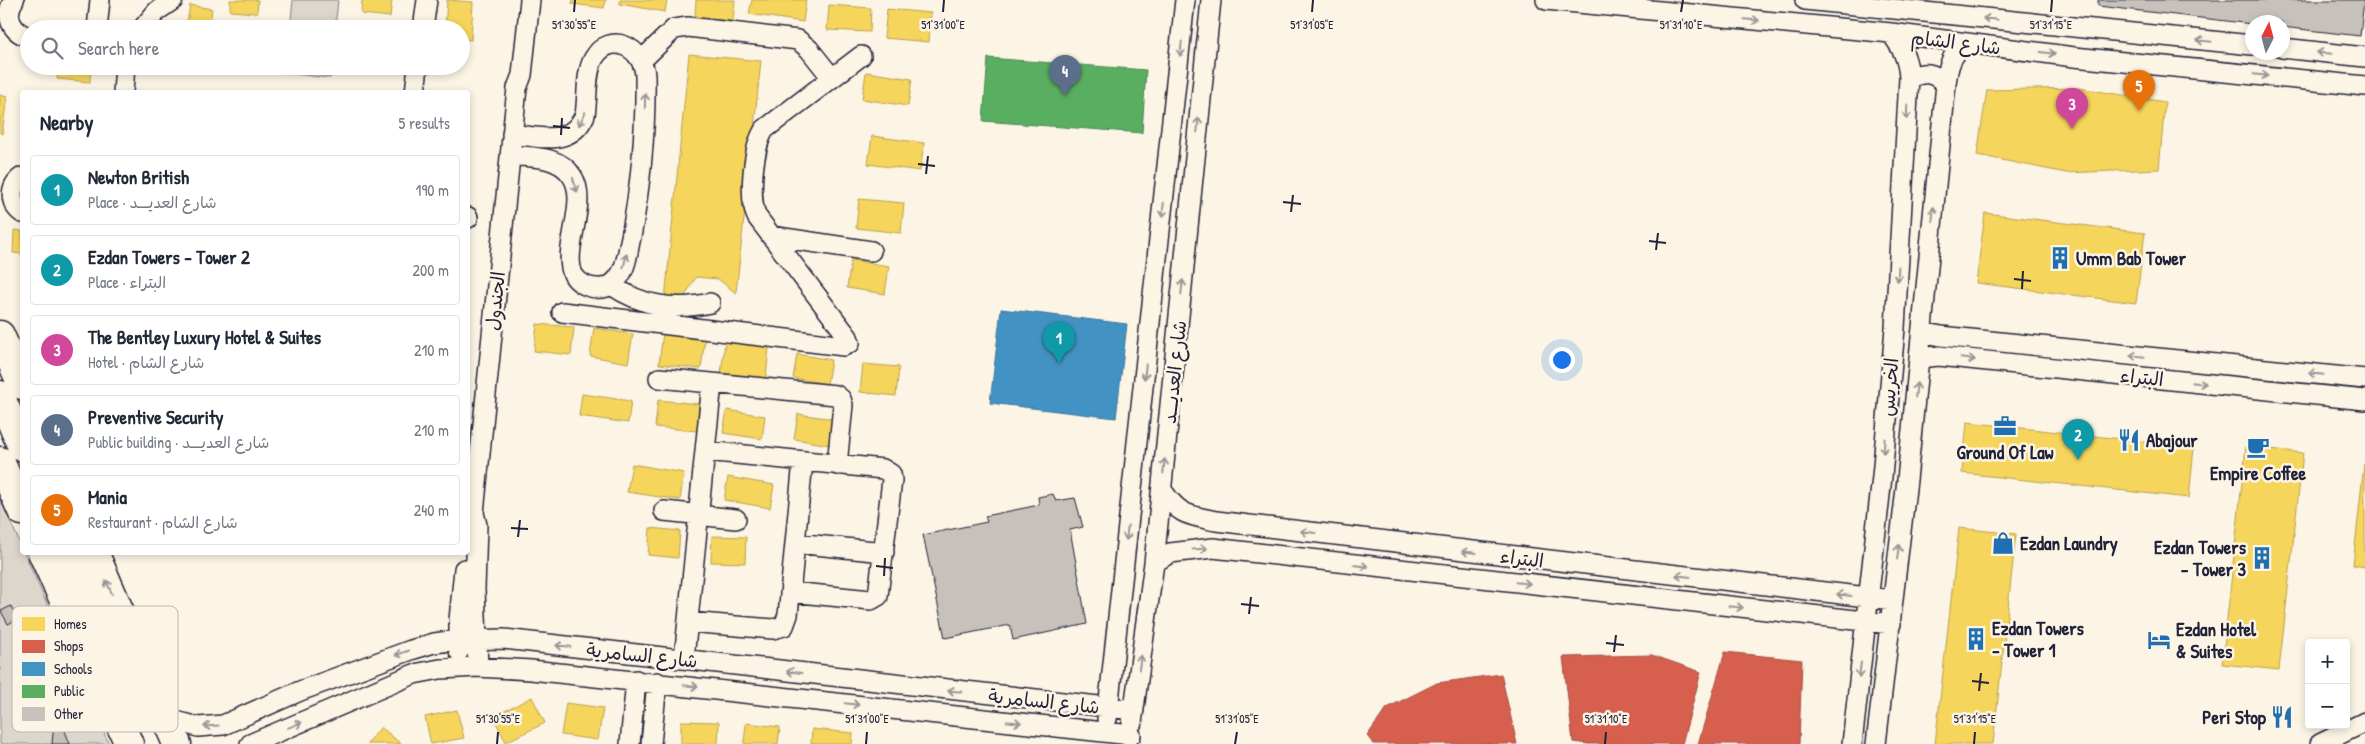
<!DOCTYPE html>
<meta charset="utf-8">
<style>
body{margin:0;font-family:"Patrick Hand","Playpen Sans Arabic",sans-serif;background:#f2f2f3;color:#1f2937}
.controls{position:absolute;right:15px;bottom:15px;display:grid;overflow:hidden;border-radius:5px;box-shadow:0 2px 8px #0003}
.controls button{width:45px;height:45px;display:grid;place-items:center;padding:0;border:0;border-bottom:1px solid #e0e1e3;background:#fff;color:#1f2937;font:25px sans-serif}
.compass{position:absolute;left:2245px;top:15px;width:45px;height:45px;border-radius:50%;background:#fff;box-shadow:0 2px 8px #0003;rotate:6deg}
.you{position:absolute;left:1561px;top:359px;width:18px;height:18px;margin:-12px;border:4px solid #fff;border-radius:50%;background:#1a73e8;box-shadow:0 0 0 8px #1a73e833}
.badge{display:grid;place-items:center;width:32px;height:32px;border-radius:50%;background:#1a73e8;color:#fff;font-size:16px;font-weight:700}
.pin{position:absolute;translate:-50% -41px;filter:drop-shadow(0 1px 2px #0008)}
.pin::after{content:'';position:absolute;top:26px;width:18px;height:15px;background:inherit;clip-path:polygon(0 0,100% 0,50% 100%)}
.list{margin:0;padding:0;list-style:none}
h2{display:flex;justify-content:space-between;align-items:center;height:65px;margin:0;padding:0 20px;font-size:21px}
h2 small{font-size:16px;font-weight:400;color:#747a83}
.list li{display:grid;grid-template-columns:32px 1fr auto;gap:15px;align-items:center;box-sizing:border-box;height:70px;margin:0 10px 10px;padding:0 10px;border:1px solid #e0e1e3;border-radius:5px}
.list b{display:block;font-size:19px;white-space:nowrap}
.list p{margin:0;font-size:16px;white-space:nowrap;color:#747a83}
.list em{font-size:16px;font-style:normal;color:#747a83}
.icon{flex:none;width:28px;height:28px;fill:none;stroke:currentColor;stroke-width:2;stroke-linecap:round;stroke-linejoin:round}
.map{position:relative;flex:none;width:2365px;height:744px;overflow:hidden}
.search{position:absolute;background:#fff;box-shadow:0 2px 8px #0003;left:20px;top:20px;width:450px;height:55px;display:flex;align-items:center;gap:12px;box-sizing:border-box;padding:0 18px;border-radius:28px;color:#747a83;font-size:19px}
.panel{position:absolute;background:#fff;box-shadow:0 2px 8px #0003;left:20px;top:90px;width:450px;height:465px;border-radius:5px}
.map>svg:first-child{display:block}
.green{fill:#dcd6cc;stroke:#7f7c84}
.homes{fill:#f6d55c;stroke:#b69f52}
.shops{fill:#d6604d;stroke:#a04d48}
.schools{fill:#4393c3;stroke:#39719a}
.public{fill:#5aae61;stroke:#498456}
.building{fill:#c6c1bb;stroke:#22223b}
.lines{fill:none;stroke-linecap:round;stroke-linejoin:round}
.minor-casing{stroke:#22223b;stroke-width:22}
.highway-casing{stroke:#22223b;stroke-width:31}
.minor{stroke:#fcf5e5;stroke-width:19}
.highway{stroke:#fcf5e5;stroke-width:28}
.oneway{stroke:#9a9698}
.ticks{fill:none;stroke:#22223b;stroke-width:2}
.labels{text-anchor:middle;dominant-baseline:central;stroke-width:5;stroke-linejoin:round;paint-order:stroke}
.street-label{font-size:19px;fill:#22223b;stroke:#fcf5e5}
.poi-label{font-size:19px;font-weight:bold;fill:#22223b;stroke:#fcf5e5;text-anchor:start}
.key{fill:#fcf5e5;stroke:#bbb6b2;stroke-width:1}
.key-label{font-size:14px;fill:#22223b}
.ticks-label{font-size:12px;text-anchor:middle;fill:#22223b;stroke:#fcf5e5;stroke-width:5;stroke-linejoin:round;paint-order:stroke}
</style>
<div class="map">
<svg width="2365" height="744" viewBox="0 0 2365 744">
<rect width="100%" height="100%" fill="#fcf5e5"/>
<filter id="ink" filterUnits="userSpaceOnUse"><feTurbulence type="fractalNoise" baseFrequency=".02" numOctaves="2"/><feDisplacementMap in="SourceGraphic" scale="10" xChannelSelector="R" yChannelSelector="G"/><feConvolveMatrix kernelMatrix="1 2 1 2 8 2 1 2 1" color-interpolation-filters="sRGB"/></filter>
<g filter="url(#ink)">
<path class="green" d="M 293,0 L 338,0 L 335,29 L 290,29 Z
M 286,66 L 331,66 L 330,78 L 285,73 Z
M 0,498 L 109,744 L 0,744 Z"/>
<path class="homes" d="M 230,0 L 258,0 L 257,13 L 230,11 Z
M 362,0 L 392,0 L 390,17 L 361,14 Z
M 447,0 L 473,2 L 471,40 L 461,39 L 461,29 L 445,29 Z
M 573,0 L 606,0 L 604,8 L 572,4 Z
M 620,0 L 667,0 L 665,12 L 620,4 Z
M 696,0 L 735,0 L 733,21 L 695,17 Z
M 752,0 L 806,0 L 803,22 L 749,14 Z
M 190,5 L 212,9 L 209,29 L 186,29 Z
M 829,5 L 871,8 L 870,32 L 827,30 Z
M 887,9 L 931,13 L 929,42 L 884,38 Z
M 689,54 L 761,61 L 736,293 L 718,279 L 696,277 L 683,299 L 665,299 Z
M 58,66 L 91,66 L 90,82 L 57,79 Z
M 866,72 L 912,79 L 908,106 L 862,99 Z
M 2079,88 L 2165,102 L 2159,169 L 2066,173 L 1977,155 L 1987,90 Z
M 0,95 L 7,97 L 2,134 L 0,133 Z
M 872,136 L 924,143 L 920,171 L 868,164 Z
M 859,199 L 904,203 L 901,233 L 856,228 Z
M 1985,213 L 2145,233 L 2136,303 L 1976,283 Z
M 14,230 L 22,231 L 22,254 L 13,253 Z
M 851,260 L 889,266 L 885,294 L 847,288 Z
M 537,324 L 574,327 L 571,355 L 534,351 Z
M 594,328 L 633,334 L 628,363 L 590,356 Z
M 663,333 L 705,338 L 701,369 L 659,364 Z
M 725,342 L 769,347 L 766,378 L 721,373 Z
M 797,354 L 831,360 L 827,384 L 793,378 Z
M 863,364 L 899,367 L 896,396 L 860,392 Z
M 582,394 L 631,401 L 628,423 L 579,416 Z
M 658,400 L 699,404 L 697,431 L 655,427 Z
M 727,410 L 765,416 L 762,439 L 723,433 Z
M 798,414 L 834,419 L 830,445 L 794,439 Z
M 1967,422 L 2194,447 L 2189,498 L 1962,473 Z
M 2246,446 L 2303,453 L 2279,670 L 2222,664 Z
M 632,464 L 684,473 L 680,500 L 627,492 Z
M 2364,464 L 2365,464 L 2365,567 L 2353,565 Z
M 728,477 L 774,485 L 770,508 L 724,500 Z
M 650,528 L 680,531 L 678,558 L 648,555 Z
M 1959,528 L 2016,534 L 1993,744 L 1935,744 Z
M 712,536 L 746,537 L 745,563 L 711,562 Z
M 532,697 L 545,723 L 506,742 L 493,717 Z
M 566,703 L 603,708 L 598,740 L 561,735 Z
M 457,710 L 464,738 L 431,744 L 425,717 Z
M 681,721 L 719,722 L 718,744 L 681,744 Z
M 746,723 L 780,727 L 778,744 L 744,744 Z
M 381,727 L 401,744 L 367,744 Z
M 812,729 L 853,733 L 852,744 L 811,744 Z"/>
<path class="shops" d="M 1725,652 L 1802,660 L 1799,744 L 1698,744 Z
M 1652,655 L 1701,672 L 1682,744 L 1588,744 L 1573,742 L 1563,657 Z
M 1501,674 L 1517,744 L 1374,744 L 1367,736 L 1387,708 L 1437,683 Z"/>
<path class="schools" d="M 1001,309 L 1127,324 L 1116,418 L 990,403 Z"/>
<path class="public" d="M 988,58 L 1146,70 L 1142,133 L 983,121 Z"/>
<path class="building" d="M 2098,0 L 2364,0 L 2360,36 L 2282,27 L 2282,22 L 2252,24 L 2098,6 Z
M 1053,494 L 1056,501 L 1075,498 L 1083,527 L 1070,530 L 1087,624 L 1013,640 L 1010,625 L 945,638 L 923,535 L 987,522 L 985,516 L 1039,505 L 1038,497 Z
M 11,606 L 18,619 L 8,624 L 1,611 Z
M 62,723 L 70,744 L 52,744 L 54,724 Z"/>
<g class="lines">
<defs>
<path id="minor" d="M 14,0 C 4,15 11,32 29,37
M 1546,0 L 1891,33 L 2074,57 L 2365,86
M 1805,0 L 2252,45
M 97,29 L 100,0
M 142,29 L 157,11 L 173,0
M 423,29 L 427,0
M 2282,48 L 2365,57
M 642,60 L 674,29 L 688,27 L 798,40 L 809,49 L 832,78
M 1909,78 C 1925,71 1933,72 1946,84
M 123,92 L 125,66
M 415,92 L 418,66
M 510,155 C 532,158 559,155 572,176 C 590,202 560,252 574,276 C 579,283 588,288 597,288 C 606,289 614,284 619,277 C 627,266 628,249 631,237 C 641,183 646,129 645,75 C 643,47 610,31 594,58 C 585,73 588,98 585,115 C 571,147 540,137 512,134
M 22,177 C 9,186 9,203 22,213
M 468,217 L 468,218
M 771,236 L 871,251
M 611,285 C 642,306 673,311 710,303
M 562,312 L 844,346 L 850,343 L 848,337 L 757,217 C 748,199 753,145 765,129 L 861,56
M 1922,332 L 1941,336 L 2365,379
M 1919,358 L 1939,356 L 2365,400
M 659,378 L 836,395 L 841,399 L 843,405 L 837,465
M 706,451 L 883,469 L 891,474 L 892,480 L 878,596 L 871,600 L 790,592
M 1162,490 C 1179,515 1187,515 1216,521 L 1893,600
M 699,509 L 712,383
M 664,511 L 693,514
M 706,516 L 736,519
M 795,543 L 884,552
M 1154,563 L 1170,553 L 1213,548 L 1891,624
M 688,622 L 773,629 L 784,626 L 788,615 L 803,461
M 459,651 L 459,620 L 464,569
M 684,659 L 698,521
M 478,667 L 475,589 L 477,525 L 474,513 L 517,88 L 522,75 L 530,0
M 165,718 L 198,727 L 223,725 L 300,691 L 411,650 L 434,643 L 459,640 L 504,639 L 1134,710
M 1107,719 L 1185,0
M 1132,723 L 1154,563 L 1211,0
M 250,744 L 414,674 L 440,669 L 478,667 L 531,670 L 1131,735
M 630,744 L 636,680
M 651,744 L 657,682
M 1852,744 L 1882,477 L 1895,328 L 1909,78 C 1908,59 1902,48 1891,33
M 1876,744 L 1907,480 L 1946,84 C 1948,66 1951,55 1965,43
M 2320,744 L 2365,722"/>
<path id="highway" d="M 0,335 L 22,385
M 0,395 L 22,447
M 0,461 L 22,511
M 42,552 L 129,744
M 70,552 L 116,653 L 132,675
M 94,552 L 177,744"/>
</defs>
<use href="#minor" class="minor-casing"/>
<use href="#highway" class="highway-casing"/>
<use href="#minor" class="minor"/>
<use href="#highway" class="highway"/>
</g>
<defs><path id="oneway-shaft" d="M-6 0H5M1.5-3L5.5 0L1.5 3" fill="none" stroke-width="1.6" stroke-linecap="round" stroke-linejoin="round" transform="scale(1.25)"/></defs>
<g class="oneway">
<use href="#oneway-shaft" transform="translate(1990 19) rotate(-174)"/>
<use href="#oneway-shaft" transform="translate(1752 20) rotate(5)"/>
<use href="#oneway-shaft" transform="translate(2204 41) rotate(-174)"/>
<use href="#oneway-shaft" transform="translate(1181 49) rotate(96)"/>
<use href="#oneway-shaft" transform="translate(2048 53) rotate(7)"/>
<use href="#oneway-shaft" transform="translate(2324 53) rotate(-174)"/>
<use href="#oneway-shaft" transform="translate(2261 75) rotate(6)"/>
<use href="#oneway-shaft" transform="translate(645 101) rotate(-89)"/>
<use href="#oneway-shaft" transform="translate(1907 112) rotate(93)"/>
<use href="#oneway-shaft" transform="translate(582 119) rotate(115)"/>
<use href="#oneway-shaft" transform="translate(1198 125) rotate(-84)"/>
<use href="#oneway-shaft" transform="translate(575 185) rotate(73)"/>
<use href="#oneway-shaft" transform="translate(1163 210) rotate(96)"/>
<use href="#oneway-shaft" transform="translate(1933 214) rotate(-85)"/>
<use href="#oneway-shaft" transform="translate(625 261) rotate(-76)"/>
<use href="#oneway-shaft" transform="translate(1898 274) rotate(93)"/>
<use href="#oneway-shaft" transform="translate(1182 287) rotate(-84)"/>
<use href="#oneway-shaft" transform="translate(2137 356) rotate(-174)"/>
<use href="#oneway-shaft" transform="translate(1968 359) rotate(6)"/>
<use href="#oneway-shaft" transform="translate(1145 372) rotate(96)"/>
<use href="#oneway-shaft" transform="translate(2316 374) rotate(-174)"/>
<use href="#oneway-shaft" transform="translate(2199 383) rotate(6)"/>
<use href="#oneway-shaft" transform="translate(1916 390) rotate(-84)"/>
<use href="#oneway-shaft" transform="translate(1884 446) rotate(95)"/>
<use href="#oneway-shaft" transform="translate(1164 466) rotate(-84)"/>
<use href="#oneway-shaft" transform="translate(1308 532) rotate(-173)"/>
<use href="#oneway-shaft" transform="translate(1127 533) rotate(96)"/>
<use href="#oneway-shaft" transform="translate(1200 549) rotate(-4)"/>
<use href="#oneway-shaft" transform="translate(1469 552) rotate(-173)"/>
<use href="#oneway-shaft" transform="translate(1898 552) rotate(-83)"/>
<use href="#oneway-shaft" transform="translate(1361 566) rotate(7)"/>
<use href="#oneway-shaft" transform="translate(1683 576) rotate(-173)"/>
<use href="#oneway-shaft" transform="translate(1523 583) rotate(6)"/>
<use href="#oneway-shaft" transform="translate(109 587) rotate(-113)"/>
<use href="#oneway-shaft" transform="translate(1844 595) rotate(-173)"/>
<use href="#oneway-shaft" transform="translate(1736 607) rotate(6)"/>
<use href="#oneway-shaft" transform="translate(563 646) rotate(-174)"/>
<use href="#oneway-shaft" transform="translate(402 653) rotate(161)"/>
<use href="#oneway-shaft" transform="translate(1140 662) rotate(-82)"/>
<use href="#oneway-shaft" transform="translate(1860 670) rotate(97)"/>
<use href="#oneway-shaft" transform="translate(794 672) rotate(-173)"/>
<use href="#oneway-shaft" transform="translate(691 686) rotate(6)"/>
<use href="#oneway-shaft" transform="translate(955 691) rotate(-173)"/>
<use href="#oneway-shaft" transform="translate(852 704) rotate(6)"/>
<use href="#oneway-shaft" transform="translate(1014 722) rotate(6)"/>
<use href="#oneway-shaft" transform="translate(295 725) rotate(-22)"/>
<use href="#oneway-shaft" transform="translate(211 726) rotate(176)"/>
</g>
</g>
<path class="ticks" d="M 574,12 L 575,0M 943,12 L 944,0M 1312,12 L 1313,0M 1681,12 L 1683,0M 2051,12 L 2052,0M 553,126 L 570,128M 561,135 L 562,118M 918,164 L 935,166M 926,174 L 928,156M 1283,202 L 1301,204M 1291,212 L 1293,195M 1649,241 L 1666,243M 1656,250 L 1658,233M 2014,279 L 2031,281M 2022,289 L 2023,271M 511,528 L 528,529M 518,537 L 520,520M 876,566 L 893,568M 884,576 L 885,558M 1241,604 L 1259,606M 1249,614 L 1251,597M 1606,643 L 1624,645M 1614,652 L 1616,635M 1972,681 L 1989,683M 1979,691 L 1981,673M 497,744 L 498,732M 866,744 L 867,732M 1235,744 L 1237,732M 1605,744 L 1606,732M 1974,744 L 1975,732"/>
<defs>
<symbol id="building-bare" viewBox="-9 -9 18 18"><path d="M-4-6H4V6H1V3H-1V6H-4ZM-2.5-4.3h1.7v1.8h-1.7ZM.8-4.3h1.7v1.8H.8ZM-2.5-1h1.7V.8h-1.7ZM.8-1h1.7V.8H.8Z" fill="#1f6fb2" stroke="#fcf5e5" stroke-width="2.5" paint-order="stroke"/></symbol>
<symbol id="office-bare" viewBox="-9 -9 18 18"><path d="M-6-3h4V-5.5h4V-3h4V5H-6ZM-1-4.5V-3h2v-1.5ZM-6 0V1H6V0Z" fill="#1f6fb2" stroke="#fcf5e5" stroke-width="2.5" paint-order="stroke"/></symbol>
<symbol id="restaurant-bare" viewBox="-9 -9 18 18"><path d="M-5-6h1v4h1v-4h1v4h1v-4h1v5L-1.5 .5V6h-2V.5L-5-1ZM5-6V6H3V1.5H1.5Q1.5-4 5-6Z" fill="#1f6fb2" stroke="#fcf5e5" stroke-width="2.5" paint-order="stroke"/></symbol>
<symbol id="cafe-bare" viewBox="-9 -9 18 18"><path d="M-5.5-4.5H6V0H3Q3 3.5 0 3.5H-2.5Q-5.5 3.5-5.5 0ZM3-3.2v2h1.7v-2ZM-6 4.5H4V6H-6Z" fill="#1f6fb2" stroke="#fcf5e5" stroke-width="2.5" paint-order="stroke"/></symbol>
<symbol id="shop-bare" viewBox="-9 -9 18 18"><path d="M-5-2.5h2.3a2.7 3.5 0 0 1 5.4 0H5L5.5 6h-11ZM-1.5-2.5h3a1.5 2.3 0 0 0-3 0Z" fill="#1f6fb2" stroke="#fcf5e5" stroke-width="2.5" paint-order="stroke"/></symbol>
<symbol id="hotel-bare" viewBox="-9 -9 18 18"><path d="M-6-4.5h1.5V1H6V5H4.5V3h-9V5H-6ZM-4 0a1.8 1.8 0 1 1 3.6 0ZM.5 0V-2.5h3Q6-2.5 6 0Z" fill="#1f6fb2" stroke="#fcf5e5" stroke-width="2.5" paint-order="stroke"/></symbol>
</defs>
<g fill-rule="evenodd">
<use href="#building-bare" x="2044" y="242" width="32" height="32"/>
<use href="#office-bare" x="1989" y="410" width="32" height="32"/>
<use href="#restaurant-bare" x="2113" y="424" width="32" height="32"/>
<use href="#cafe-bare" x="2242" y="431" width="32" height="32"/>
<use href="#shop-bare" x="1987" y="527" width="32" height="32"/>
<use href="#building-bare" x="2246" y="542" width="32" height="32"/>
<use href="#building-bare" x="1960" y="623" width="32" height="32"/>
<use href="#hotel-bare" x="2143" y="624" width="32" height="32"/>
<use href="#restaurant-bare" x="2266" y="701" width="32" height="32"/>
</g>
<g class="labels">
<g class="street-label">
<text transform="translate(1956 42) rotate(7)">شارع الشام</text>
<text transform="translate(495 301) rotate(-84)">الجندول</text>
<text transform="translate(1174 372) rotate(-84)">شارع العديـــد</text>
<text transform="translate(2142 377) rotate(6)">البتراء</text>
<text transform="translate(1889 387) rotate(-85)">الخريس</text>
<text transform="translate(1522 558) rotate(7)">البتراء</text>
<text transform="translate(642 655) rotate(6)">شارع السامرية</text>
<text transform="translate(1044 701) rotate(6)">شارع السامرية</text>
</g>
<g class="poi-label">
<text x="2076" y="258">Umm Bab Tower</text>
<text x="2146" y="440">Abajour</text>
<text x="2005" y="452" text-anchor="middle">Ground Of Law</text>
<text x="2258" y="473" text-anchor="middle">Empire Coffee</text>
<text x="2020" y="543">Ezdan Laundry</text>
<text x="2246" y="547" text-anchor="end">Ezdan Towers<tspan x="2246" dy="22">- Tower 3</tspan></text>
<text x="1992" y="628">Ezdan Towers<tspan x="1992" dy="22">- Tower 1</tspan></text>
<text x="2176" y="629">Ezdan Hotel<tspan x="2176" dy="22">&amp; Suites</tspan></text>
<text x="2266" y="717" text-anchor="end">Peri Stop</text>
</g>
</g>
<rect x="12" y="606" width="166" height="126" rx="8" class="key"/>
<rect x="22" y="617" width="23" height="14" fill="#f6d55c"/>
<rect x="22" y="640" width="23" height="13" fill="#d6604d"/>
<rect x="22" y="662" width="23" height="14" fill="#4393c3"/>
<rect x="22" y="685" width="23" height="13" fill="#5aae61"/>
<rect x="22" y="707" width="23" height="14" fill="#c6c1bb"/>
<g class="key-label">
<text x="54" y="629">Homes</text>
<text x="54" y="651">Shops</text>
<text x="54" y="674">Schools</text>
<text x="54" y="696">Public</text>
<text x="54" y="719">Other</text>
</g>
<g class="ticks-label">
<text x="574" y="29">51°30'55"E</text>
<text x="943" y="29">51°31'00"E</text>
<text x="1312" y="29">51°31'05"E</text>
<text x="1681" y="29">51°31'10"E</text>
<text x="2051" y="29">51°31'15"E</text>
<text x="498" y="723">51°30'55"E</text>
<text x="867" y="723">51°31'00"E</text>
<text x="1237" y="723">51°31'05"E</text>
<text x="1606" y="723">51°31'10"E</text>
<text x="1975" y="723">51°31'15"E</text>
</g>
</svg>
<div class="controls">
<button>+</button>
<button>−</button>
</div>
<svg class="compass" viewBox="-18 -18 36 36"><path d="M0-13l5 13h-10z" fill="#e53935"/><path d="M0 13l5-13h-10z" fill="#747a83"/></svg>
<div class="you"></div>
<div class="pin badge" style="left:1059px;top:363px;background:#0f9aa8">1</div>
<div class="pin badge" style="left:2078px;top:460px;background:#0f9aa8">2</div>
<div class="pin badge" style="left:2072px;top:129px;background:#d1479c">3</div>
<div class="pin badge" style="left:1065px;top:96px;background:#5c6f8a">4</div>
<div class="pin badge" style="left:2139px;top:111px;background:#e8710a">5</div>
<div class="search"><svg class="icon" aria-label="search" viewBox="0 0 24 24"><circle cx="10" cy="10" r="6"/><path d="M15 15l6 6"/></svg>Search here</div>
<section class="panel">
<h2>Nearby<small>5 results</small></h2>
<ul class="list">
<li><span class="badge" style="background:#0f9aa8">1</span><div><b>Newton British</b><p>Place · شارع العديـــد</p></div><em>190 m</em></li>
<li><span class="badge" style="background:#0f9aa8">2</span><div><b>Ezdan Towers - Tower 2</b><p>Place · البتراء</p></div><em>200 m</em></li>
<li><span class="badge" style="background:#d1479c">3</span><div><b>The Bentley Luxury Hotel &amp; Suites</b><p>Hotel · شارع الشام</p></div><em>210 m</em></li>
<li><span class="badge" style="background:#5c6f8a">4</span><div><b>Preventive Security</b><p>Public building · شارع العديـــد</p></div><em>210 m</em></li>
<li><span class="badge" style="background:#e8710a">5</span><div><b>Mania</b><p>Restaurant · شارع الشام</p></div><em>240 m</em></li>
</ul>
</section>
</div>
